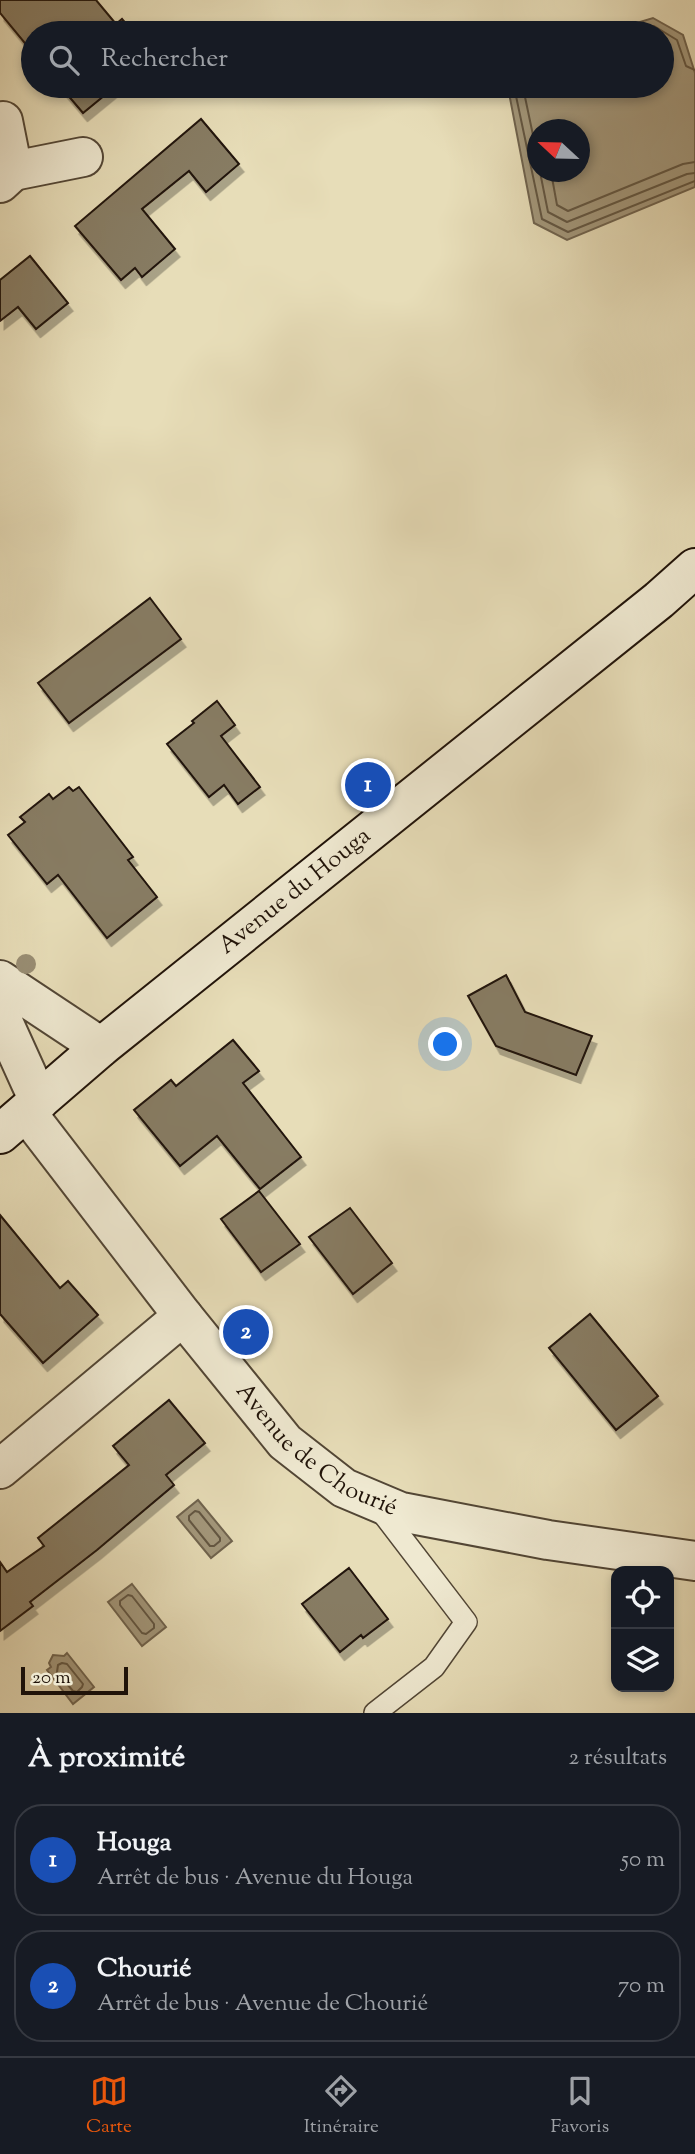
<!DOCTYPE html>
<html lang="fr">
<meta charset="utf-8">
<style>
body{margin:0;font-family:"Sorts Mill Goudy",serif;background:#242831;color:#f1f3f6}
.controls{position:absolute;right:21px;bottom:21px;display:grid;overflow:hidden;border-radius:14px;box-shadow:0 4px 10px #0003}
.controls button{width:63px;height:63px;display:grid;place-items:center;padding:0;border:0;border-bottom:2px solid #363941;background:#171b24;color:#f1f3f6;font:35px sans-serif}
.compass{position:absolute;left:527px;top:119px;width:63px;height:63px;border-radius:50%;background:#171b24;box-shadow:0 4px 10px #0003;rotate:292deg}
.scale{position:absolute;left:21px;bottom:18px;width:107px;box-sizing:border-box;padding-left:7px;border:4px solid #201309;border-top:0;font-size:19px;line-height:24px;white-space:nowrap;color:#201309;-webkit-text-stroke:5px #efe9d1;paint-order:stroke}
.you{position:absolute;left:446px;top:1045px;width:24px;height:24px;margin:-18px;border:5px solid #fff;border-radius:50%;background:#1a73e8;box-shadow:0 0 0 10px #1a73e833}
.badge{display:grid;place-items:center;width:46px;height:46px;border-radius:50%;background:#ea580c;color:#fff;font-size:23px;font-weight:700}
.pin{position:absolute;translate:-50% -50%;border:4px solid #fff;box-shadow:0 2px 7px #0006}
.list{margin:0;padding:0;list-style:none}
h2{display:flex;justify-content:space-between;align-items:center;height:91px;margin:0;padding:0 28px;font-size:30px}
h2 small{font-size:23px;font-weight:400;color:#9ea1a6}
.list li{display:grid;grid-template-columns:46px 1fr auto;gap:21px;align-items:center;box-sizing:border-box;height:112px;margin:0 14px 14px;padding:0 14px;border:2px solid #363941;border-radius:28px}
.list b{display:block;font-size:26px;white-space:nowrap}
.list p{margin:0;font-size:23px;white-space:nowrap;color:#9ea1a6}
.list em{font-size:23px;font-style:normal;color:#9ea1a6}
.icon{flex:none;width:38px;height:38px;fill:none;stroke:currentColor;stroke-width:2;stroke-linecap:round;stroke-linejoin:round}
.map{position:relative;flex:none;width:695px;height:1713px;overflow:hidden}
.search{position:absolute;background:#171b24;box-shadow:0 4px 10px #0003;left:21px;right:21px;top:21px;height:77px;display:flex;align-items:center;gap:18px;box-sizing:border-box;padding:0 24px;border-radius:38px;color:#9ea1a6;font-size:26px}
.sheet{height:343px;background:#171b24}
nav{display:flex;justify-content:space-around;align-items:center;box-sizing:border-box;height:98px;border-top:2px solid #363941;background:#171b24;font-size:19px;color:#9ea1a6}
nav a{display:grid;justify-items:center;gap:4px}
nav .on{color:#ea580c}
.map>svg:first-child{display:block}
.water{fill:#a3987c;stroke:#6f634e;stroke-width:2;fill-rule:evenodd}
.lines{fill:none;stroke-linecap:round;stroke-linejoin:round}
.shore{stroke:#625642;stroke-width:2}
.building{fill:#877c64;stroke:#201309;stroke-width:2;filter:url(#shadow)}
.service-casing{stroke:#524635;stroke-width:24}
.minor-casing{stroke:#524635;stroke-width:42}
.tertiary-casing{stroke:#524635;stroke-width:42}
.secondary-casing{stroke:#201309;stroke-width:42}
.service{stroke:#efe9d1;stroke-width:21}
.minor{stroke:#efe9d1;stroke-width:38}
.tertiary{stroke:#efe9d1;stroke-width:38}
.secondary{stroke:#efe9d1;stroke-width:38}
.tree{fill:#998e74}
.labels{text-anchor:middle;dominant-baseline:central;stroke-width:6;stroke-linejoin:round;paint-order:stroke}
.street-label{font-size:24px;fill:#201309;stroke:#efe9d1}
</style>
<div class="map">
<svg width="695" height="1713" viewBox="0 0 695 1713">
<defs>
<filter id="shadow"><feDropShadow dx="4.5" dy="8" stdDeviation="0" flood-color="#0004"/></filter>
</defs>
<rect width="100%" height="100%" fill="#e7ddb8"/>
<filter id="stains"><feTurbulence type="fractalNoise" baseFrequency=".00286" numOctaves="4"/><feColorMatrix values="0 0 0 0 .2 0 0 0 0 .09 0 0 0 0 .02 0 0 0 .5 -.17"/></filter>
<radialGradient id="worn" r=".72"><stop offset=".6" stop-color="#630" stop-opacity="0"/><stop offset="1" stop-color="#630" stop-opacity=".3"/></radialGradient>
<path class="water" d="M 653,18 L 683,35 L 695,73 L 695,187 L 567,240 L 534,223 L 509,93 L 513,86 L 662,86 L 662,33 L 603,33 ZM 538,130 L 580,130 L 580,172 L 538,172 Z
M 198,1500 L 232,1541 L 211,1558 L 177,1517 Z
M 132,1584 L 166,1627 L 142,1646 L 108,1602 Z
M 67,1653 L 94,1687 L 73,1704 L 47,1670 L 51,1667 L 49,1663 L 53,1655 L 64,1656 Z"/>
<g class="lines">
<path class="shore" d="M 627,33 L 654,26 L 677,40 L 686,66 L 695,70
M 518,86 L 516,96 L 542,219 L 568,232 L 695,181
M 527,86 L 525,97 L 538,159
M 540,172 L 548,212 L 567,222 L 687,174 L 695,173
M 551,172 L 557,205 L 568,211 L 683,164 L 695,162
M 195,1511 L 199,1512 L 220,1538 L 220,1541 L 214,1546 L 210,1546 L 189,1520 L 189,1516 Z
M 128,1595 L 132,1596 L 154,1624 L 154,1628 L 146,1634 L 142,1633 L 120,1605 L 120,1601 Z
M 62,1663 L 67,1664 L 83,1684 L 82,1687 L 77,1692 L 73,1691 L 57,1672 L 58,1665 Z"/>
</g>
<path class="building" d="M 0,0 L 96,0 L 116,24 L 122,19 L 134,33 L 33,33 L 33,53 L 0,13 Z
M 60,86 L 116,86 L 83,113 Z
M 201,119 L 239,164 L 206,192 L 189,171 L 142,209 L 175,249 L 142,277 L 135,268 L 121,280 L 75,226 Z
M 30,256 L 68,303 L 36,329 L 18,307 L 0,321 L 0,280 Z
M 150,598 L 181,639 L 69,723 L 38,683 Z
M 217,701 L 235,725 L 221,736 L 260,787 L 238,804 L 224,785 L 209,797 L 167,744 L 194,723 L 192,721 Z
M 69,787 L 73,791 L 79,787 L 133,857 L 128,860 L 157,897 L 107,938 L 58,875 L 47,884 L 8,835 L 25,822 L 20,817 L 49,794 L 53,799 Z
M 506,975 L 525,1012 L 592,1036 L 576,1075 L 496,1046 L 468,996 Z
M 233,1040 L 259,1071 L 243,1083 L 301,1157 L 260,1189 L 217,1136 L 180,1166 L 134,1110 L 171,1080 L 176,1086 Z
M 259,1191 L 300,1244 L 261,1272 L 221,1219 Z
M 350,1208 L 392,1263 L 353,1294 L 309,1237 Z
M 0,1215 L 60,1288 L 68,1281 L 98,1315 L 43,1363 L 0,1314 Z
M 590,1314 L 658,1396 L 616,1430 L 549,1348 Z
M 169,1400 L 205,1443 L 166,1475 L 174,1485 L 97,1550 L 30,1602 L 33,1606 L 0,1631 L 0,1562 L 7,1572 L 44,1546 L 38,1538 L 129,1465 L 113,1446 Z
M 349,1568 L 388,1619 L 363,1638 L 361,1635 L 340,1652 L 302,1604 Z"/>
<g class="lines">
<defs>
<path id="service" d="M 375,1713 L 434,1667 L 466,1622 L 378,1507"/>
<g id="minor">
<path d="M 13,171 L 83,157"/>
<path d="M 0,183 L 13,171 L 3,121"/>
<path id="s1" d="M 27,1113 L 183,1316 L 285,1442 L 344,1488 L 401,1512 L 548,1540 L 695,1561"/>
<path d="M 0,1469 L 183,1316"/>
</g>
<path id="tertiary" d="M 0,980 L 101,1047
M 0,1015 L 39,1101"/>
<g id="secondary">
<path id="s2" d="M 0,1134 L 101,1047 L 659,600 L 695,568"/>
</g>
</defs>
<use href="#service" class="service-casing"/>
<use href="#minor" class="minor-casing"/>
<use href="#tertiary" class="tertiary-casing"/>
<use href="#secondary" class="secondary-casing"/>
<use href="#service" class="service"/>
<use href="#minor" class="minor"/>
<use href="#tertiary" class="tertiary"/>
<use href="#secondary" class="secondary"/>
</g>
<circle class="tree" cx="26" cy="964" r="10"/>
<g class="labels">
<g class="street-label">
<text stroke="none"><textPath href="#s2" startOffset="382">Avenue du Houga</textPath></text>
<text stroke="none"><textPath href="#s1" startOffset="448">Avenue de Chourié</textPath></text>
</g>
</g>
<rect width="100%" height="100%" filter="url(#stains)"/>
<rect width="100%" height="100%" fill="url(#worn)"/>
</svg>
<div class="controls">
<button><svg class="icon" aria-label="locate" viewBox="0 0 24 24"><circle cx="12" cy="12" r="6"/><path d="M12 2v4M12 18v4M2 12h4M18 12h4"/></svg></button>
<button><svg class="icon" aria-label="layers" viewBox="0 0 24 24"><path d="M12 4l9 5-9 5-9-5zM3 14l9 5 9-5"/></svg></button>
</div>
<svg class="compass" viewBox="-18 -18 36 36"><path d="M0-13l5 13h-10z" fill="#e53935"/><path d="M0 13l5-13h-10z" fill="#9ea1a6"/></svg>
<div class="scale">20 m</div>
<div class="you"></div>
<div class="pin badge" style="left:368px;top:785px;background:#1a4fb4">1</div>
<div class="pin badge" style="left:246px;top:1332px;background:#1a4fb4">2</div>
<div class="search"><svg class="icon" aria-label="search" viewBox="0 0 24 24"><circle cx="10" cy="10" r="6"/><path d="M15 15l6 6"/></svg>Rechercher</div>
</div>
<section class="sheet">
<h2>À proximité<small>2 résultats</small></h2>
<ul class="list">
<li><span class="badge" style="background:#1a4fb4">1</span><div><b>Houga</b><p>Arrêt de bus · Avenue du Houga</p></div><em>50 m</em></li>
<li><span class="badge" style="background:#1a4fb4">2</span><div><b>Chourié</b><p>Arrêt de bus · Avenue de Chourié</p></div><em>70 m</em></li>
</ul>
</section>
<nav>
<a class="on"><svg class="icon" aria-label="map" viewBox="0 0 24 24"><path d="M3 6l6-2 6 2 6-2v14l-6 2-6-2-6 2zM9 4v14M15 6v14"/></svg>Carte</a>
<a><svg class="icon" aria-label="directions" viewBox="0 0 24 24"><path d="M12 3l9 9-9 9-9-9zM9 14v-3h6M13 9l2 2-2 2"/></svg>Itinéraire</a>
<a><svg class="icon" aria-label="saved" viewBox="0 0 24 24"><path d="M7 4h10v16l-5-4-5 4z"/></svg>Favoris</a>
</nav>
